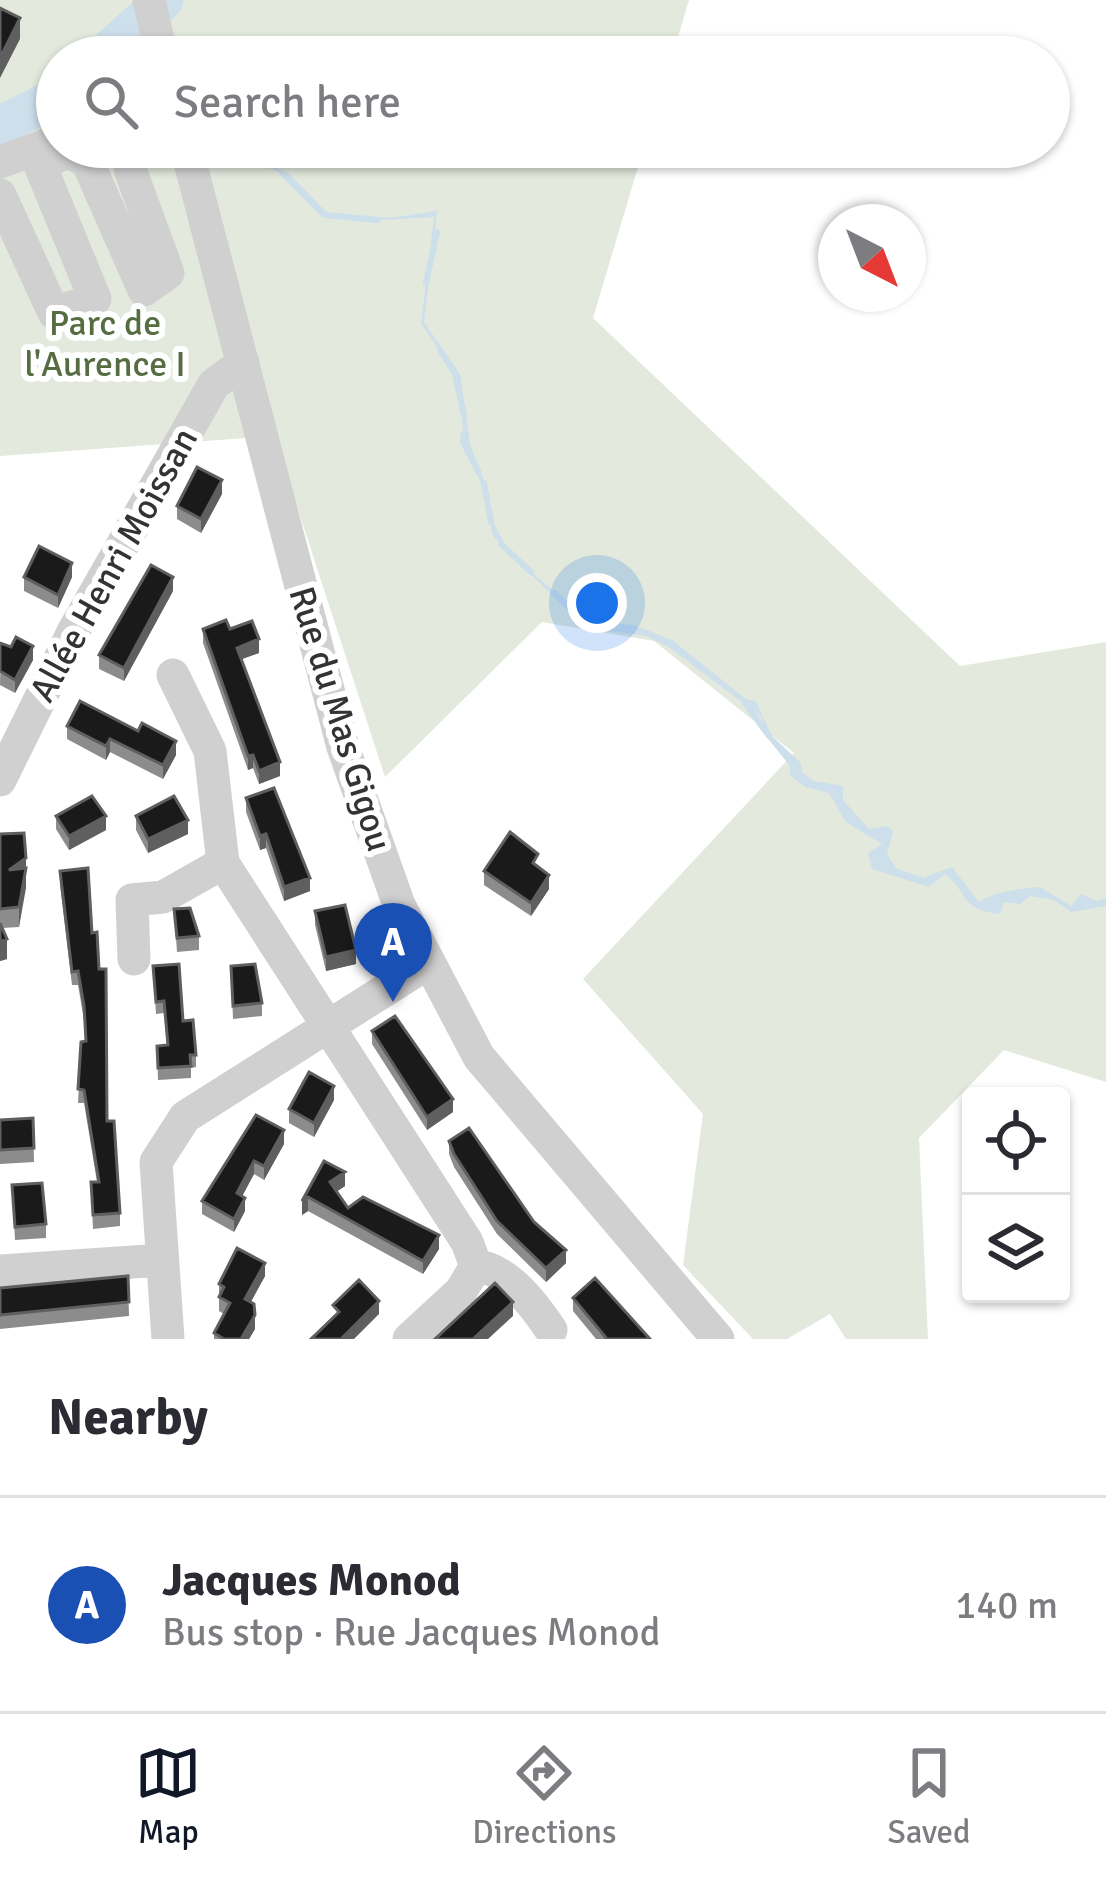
<!DOCTYPE html>
<meta charset="utf-8">
<style>
body{margin:0;font-family:Signika,sans-serif;background:#f7f7f7;color:#2b2b33}
.controls{position:absolute;right:36px;bottom:36px;display:grid;overflow:hidden;border-radius:12px;box-shadow:0 3px 9px #0004}
.controls button{width:108px;height:108px;display:grid;place-items:center;padding:0;border:0;border-bottom:3px solid #e1e1e2;background:#fff;color:#2b2b33;font:60px sans-serif}
.compass{position:absolute;left:818px;top:204px;width:108px;height:108px;border-radius:50%;background:#fff;box-shadow:0 3px 9px #0004;rotate:138deg}
.you{position:absolute;left:597px;top:603px;width:42px;height:42px;margin:-30px;border:9px solid #fff;border-radius:50%;background:#1a73e8;box-shadow:0 0 0 18px #1a73e833}
.badge{display:grid;place-items:center;width:78px;height:78px;border-radius:50%;background:#111827;color:#fff;font-size:39px;font-weight:700}
.pin{position:absolute;translate:-50% -99px;filter:drop-shadow(0 3px 6px #0008)}
.pin::after{content:'';position:absolute;top:63px;width:42px;height:36px;background:inherit;clip-path:polygon(0 0,100% 0,50% 100%)}
.list{margin:0;padding:0;list-style:none}
h2{display:flex;justify-content:space-between;align-items:center;height:156px;margin:0;padding:0 48px;font-size:51px}
h2 small{font-size:39px;font-weight:400;color:#7c7c81}
.list li{display:grid;grid-template-columns:78px 1fr auto;gap:36px;align-items:center;box-sizing:border-box;height:216px;padding:0 48px;border-top:3px solid #e1e1e2}
.list b{display:block;font-size:45px;white-space:nowrap}
.list p{margin:0;font-size:39px;white-space:nowrap;color:#7c7c81}
.list em{font-size:39px;font-style:normal;color:#7c7c81}
.icon{flex:none;width:66px;height:66px;fill:none;stroke:currentColor;stroke-width:2;stroke-linecap:round;stroke-linejoin:round}
.map{position:relative;flex:none;width:1106px;height:1339px;overflow:hidden}
.search{position:absolute;background:#fff;box-shadow:0 3px 9px #0004;left:36px;right:36px;top:36px;height:132px;display:flex;align-items:center;gap:30px;box-sizing:border-box;padding:0 42px;border-radius:66px;color:#7c7c81;font-size:45px}
.sheet{height:372px;background:#fff}
nav{display:flex;justify-content:space-around;align-items:center;box-sizing:border-box;height:168px;border-top:3px solid #e1e1e2;background:#fff;font-size:33px;color:#7c7c81}
nav a{display:grid;justify-items:center;gap:6px}
nav .on{color:#111827}
.map>svg:first-child{display:block}
.green{fill:#e3e9dd}
.water{fill:#cddfea}
.lines{fill:none;stroke-linecap:round;stroke-linejoin:round}
.stream{stroke:#cddfea;stroke-width:6}
.river{stroke:#cddfea;stroke-width:39}
.minor{stroke:#d0d0d0;stroke-width:33}
.wall{fill:#8c8c8c}
.shaded-wall{fill:#5f5f5f}
.building{fill:#1a1a1a;stroke:#5f5f5f;stroke-width:3}
.labels{text-anchor:middle;dominant-baseline:central;stroke-width:12;stroke-linejoin:round;paint-order:stroke}
.park-label{font-size:36px;fill:#566d42;stroke:#fff}
.street-label{font-size:36px;fill:#333;stroke:#fff}
</style>
<div class="map">
<svg width="1106" height="1339" viewBox="0 0 1106 1339">
<rect width="100%" height="100%" fill="#fff"/>
<path class="green" d="M 0,0 L 689,0 L 672,57 L 57,57 L 57,147 L 644,147 L 593,318 L 960,666 L 1106,642 L 1106,1082 L 1004,1050 L 919,1138 L 928,1339 L 846,1339 L 830,1314 L 787,1339 L 753,1339 L 683,1265 L 703,1114 L 583,979 L 794,753 L 654,641 L 542,622 L 385,777 L 274,436 L 0,456 Z"/>
<path class="water" d="M 231,147 L 290,174 L 326,212 L 389,218 L 437,211 L 424,322 L 460,374 L 470,444 L 488,490 L 490,516 L 510,554 L 587,620 L 632,625 L 672,640 L 746,699 L 756,701 L 771,735 L 800,762 L 803,773 L 814,781 L 843,786 L 843,800 L 869,829 L 888,826 L 893,831 L 887,854 L 896,868 L 923,878 L 952,867 L 979,902 C 997,891 1020,889 1040,887 L 1071,906 L 1081,894 L 1097,901 L 1106,898 L 1106,906 L 1071,912 L 1054,900 L 1030,896 L 1020,904 L 1004,902 L 1000,914 C 958,909 970,893 945,874 L 929,887 L 872,869 L 868,853 L 882,844 L 846,822 L 829,793 L 805,787 L 790,775 L 790,766 L 765,735 L 762,717 L 654,636 L 589,626 L 574,617 L 493,536 L 480,481 L 463,442 L 462,401 L 455,374 L 421,323 L 434,217 L 363,221 L 324,215 L 313,208 L 295,181 Z"/>
<g class="lines">
<path class="stream" d="M 239,147 L 272,165
M 282,173 L 324,215 L 377,220
M 426,283 L 437,232
M 440,350 L 455,374 L 464,415
M 464,434 L 463,442 L 478,471
M 484,483 L 491,522
M 501,544 L 531,572
M 554,593 L 575,613
M 601,627 L 647,633 L 674,646
M 745,703 L 769,736"/>
<path class="river" d="M 101,57 L 164,0
M 0,126 L 57,97"/>
<path class="minor" d="M 149,0 L 162,57
M 186,147 L 343,747 L 399,905 L 479,1057 L 718,1339
M 0,162 L 57,141
M 0,195 L 54,313 L 95,299 L 40,165 L 67,152 L 87,161 L 144,290 L 168,273 L 131,172 L 128,147
M 173,675 L 210,751 L 223,863 L 467,1242 L 476,1266 L 461,1291 L 409,1339
M 0,780 L 73,632 L 214,384 L 243,363
M 134,959 L 132,900 L 163,897 L 223,863
M 476,1266 C 507,1268 535,1306 551,1330
M 0,1271 L 162,1260
M 168,1339 L 156,1162 L 185,1117 L 428,963"/>
</g>
<path class="wall" d="M 222,494 L 201,533 L 177,519 L 177,506 Z
M 24,577 L 72,577 L 58,608 L 24,591 Z
M 173,591 L 124,681 L 99,669 L 99,655 Z
M 203,629 L 230,629 L 259,653 L 241,659 L 280,776 L 259,784 L 253,768 L 248,770 L 203,643 Z
M 1,642 L 33,660 L 15,693 L 0,685 Z
M 67,726 L 176,755 L 163,779 L 110,752 L 106,760 L 67,739 Z
M 246,798 L 310,891 L 284,901 L 266,848 L 260,850 L 246,812 Z
M 56,816 L 106,830 L 69,850 L 56,829 Z
M 136,816 L 188,834 L 148,853 L 136,830 Z
M 0,834 L 26,878 L 19,927 L 2,928 L 7,959 L 0,961 Z
M 538,867 L 549,889 L 531,916 L 484,885 L 484,871 Z
M 60,871 L 107,1121 L 120,1213 L 120,1226 L 93,1229 L 91,1182 L 97,1182 L 84,1103 L 78,1103 L 81,1042 L 85,1041 L 84,1020 L 78,985 L 72,985 L 60,884 Z
M 174,909 L 199,936 L 199,950 L 177,952 Z
M 315,911 L 356,964 L 326,971 L 315,925 Z
M 153,966 L 183,1021 L 196,1055 L 196,1067 L 191,1068 L 191,1078 L 158,1080 L 157,1046 L 167,1045 L 164,1013 L 156,1014 Z
M 231,966 L 262,1003 L 262,1016 L 233,1019 Z
M 372,1031 L 453,1112 L 427,1130 L 372,1044 Z
M 334,1100 L 314,1137 L 289,1123 L 289,1109 Z
M 256,1115 L 284,1144 L 264,1180 L 254,1174 L 242,1196 L 245,1211 L 234,1232 L 202,1214 L 202,1201 Z
M 33,1118 L 34,1162 L 0,1164 L 0,1120 Z
M 449,1141 L 566,1263 L 546,1282 L 497,1234 L 454,1167 L 449,1154 Z
M 345,1172 L 345,1186 L 337,1191 L 348,1208 L 439,1249 L 423,1274 L 308,1211 L 302,1215 L 302,1201 Z
M 12,1185 L 46,1224 L 46,1238 L 15,1240 Z
M 128,1276 L 129,1316 L 0,1329 L 0,1288 Z
M 265,1276 L 251,1302 L 255,1329 L 249,1339 L 214,1339 L 214,1333 L 224,1314 L 219,1311 L 219,1284 Z
M 573,1298 L 650,1339 L 596,1339 L 573,1311 Z"/>
<path class="shaded-wall" d="M 20,18 L 20,39 L 0,78 L 0,58 Z
M 222,480 L 222,494 L 201,533 L 201,519 Z
M 72,563 L 72,577 L 58,608 L 58,595 Z
M 173,577 L 173,591 L 124,681 L 124,668 Z
M 259,639 L 259,653 L 237,661 L 237,648 Z
M 33,646 L 33,660 L 15,693 L 15,680 Z
M 110,739 L 110,752 L 106,760 L 106,746 Z
M 176,741 L 176,755 L 163,779 L 163,765 Z
M 253,755 L 253,768 L 248,770 L 248,756 Z
M 280,762 L 280,776 L 259,784 L 259,771 Z
M 106,816 L 106,830 L 69,850 L 69,836 Z
M 188,820 L 188,834 L 148,853 L 148,839 Z
M 266,834 L 266,848 L 260,850 L 260,836 Z
M 26,858 L 26,888 L 19,927 L 19,907 L 9,870 Z
M 549,875 L 549,889 L 531,916 L 531,903 Z
M 310,878 L 310,891 L 284,901 L 284,887 Z
M 7,939 L 7,959 L 0,961 L 0,942 Z
M 356,950 L 356,964 L 326,971 L 326,957 Z
M 334,1086 L 334,1100 L 314,1137 L 314,1123 Z
M 453,1099 L 453,1112 L 427,1130 L 427,1117 Z
M 284,1130 L 284,1144 L 264,1180 L 264,1166 Z
M 254,1161 L 254,1174 L 237,1206 L 237,1193 Z
M 345,1172 L 345,1186 L 330,1196 L 330,1182 Z
M 308,1197 L 308,1211 L 302,1215 L 302,1201 Z
M 245,1198 L 245,1211 L 234,1232 L 234,1219 Z
M 439,1235 L 439,1249 L 423,1274 L 423,1261 Z
M 566,1250 L 566,1263 L 546,1282 L 546,1268 Z
M 265,1263 L 265,1276 L 245,1312 L 245,1299 Z
M 379,1301 L 379,1314 L 354,1339 L 341,1339 Z
M 513,1302 L 513,1316 L 488,1339 L 473,1339 Z
M 255,1315 L 255,1329 L 249,1339 L 241,1339 Z"/>
<path class="building" d="M 0,8 L 20,18 L 0,58 Z
M 197,467 L 222,480 L 201,519 L 177,506 Z
M 39,546 L 72,563 L 58,595 L 24,577 Z
M 151,565 L 173,577 L 124,668 L 99,655 Z
M 226,620 L 230,629 L 252,621 L 259,639 L 237,648 L 280,762 L 259,771 L 253,755 L 248,756 L 203,629 Z
M 16,637 L 33,646 L 15,680 L 0,671 L 0,643 L 11,647 Z
M 80,701 L 138,731 L 142,723 L 176,741 L 163,765 L 110,739 L 106,746 L 67,726 Z
M 274,788 L 310,878 L 284,887 L 266,834 L 260,836 L 246,798 Z
M 92,796 L 106,816 L 69,836 L 56,816 Z
M 174,796 L 188,820 L 148,839 L 136,816 Z
M 510,832 L 538,854 L 533,863 L 549,875 L 531,903 L 484,871 Z
M 24,833 L 26,858 L 9,870 L 26,868 L 19,907 L 0,909 L 0,834 Z
M 88,868 L 92,933 L 97,932 L 99,969 L 106,969 L 107,1121 L 114,1121 L 120,1213 L 93,1215 L 91,1182 L 99,1182 L 84,1090 L 78,1089 L 81,1042 L 86,1041 L 84,1006 L 78,971 L 72,972 L 60,871 Z
M 345,905 L 356,950 L 326,957 L 315,911 Z
M 190,908 L 199,936 L 177,938 L 174,909 Z
M 0,923 L 7,939 L 0,942 Z
M 179,964 L 183,1021 L 193,1020 L 196,1055 L 190,1055 L 191,1066 L 158,1068 L 157,1046 L 168,1045 L 164,1001 L 156,1002 L 153,966 Z
M 255,964 L 262,1003 L 233,1006 L 231,966 Z
M 395,1016 L 453,1099 L 427,1117 L 372,1031 Z
M 309,1072 L 334,1086 L 314,1123 L 289,1109 Z
M 256,1115 L 284,1130 L 264,1166 L 254,1161 L 237,1193 L 245,1198 L 234,1219 L 202,1201 Z
M 33,1118 L 34,1148 L 0,1150 L 0,1120 Z
M 469,1128 L 534,1222 L 566,1250 L 546,1268 L 497,1221 L 454,1154 L 449,1141 Z
M 324,1161 L 345,1172 L 330,1182 L 348,1208 L 363,1197 L 439,1235 L 423,1261 L 308,1197 L 302,1201 Z
M 42,1183 L 46,1224 L 15,1227 L 12,1185 Z
M 237,1248 L 265,1263 L 245,1299 L 254,1304 L 255,1315 L 241,1339 L 224,1339 L 214,1333 L 230,1303 L 219,1297 L 224,1287 L 219,1284 Z
M 128,1276 L 129,1302 L 0,1315 L 0,1288 Z
M 595,1278 L 650,1339 L 607,1339 L 573,1298 Z
M 359,1280 L 379,1301 L 341,1339 L 311,1339 L 339,1312 L 333,1305 Z
M 495,1283 L 513,1302 L 473,1339 L 435,1339 Z"/>
<g class="labels">
<g class="park-label">
<text x="105" y="323">Parc de<tspan x="105" dy="41">l'Aurence I</tspan></text>
</g>
<g class="street-label">
<text transform="translate(114 565) rotate(-61)">Allée Henri Moissan</text>
<text transform="translate(340 719) rotate(73)">Rue du Mas Gigou</text>
</g>
</g>
</svg>
<div class="controls">
<button><svg class="icon" aria-label="locate" viewBox="0 0 24 24"><circle cx="12" cy="12" r="6"/><path d="M12 2v4M12 18v4M2 12h4M18 12h4"/></svg></button>
<button><svg class="icon" aria-label="layers" viewBox="0 0 24 24"><path d="M12 4l9 5-9 5-9-5zM3 14l9 5 9-5"/></svg></button>
</div>
<svg class="compass" viewBox="-18 -18 36 36"><path d="M0-13l5 13h-10z" fill="#e53935"/><path d="M0 13l5-13h-10z" fill="#7c7c81"/></svg>
<div class="you"></div>
<div class="pin badge" style="left:393px;top:1002px;background:#1a4fb4">A</div>
<div class="search"><svg class="icon" aria-label="search" viewBox="0 0 24 24"><circle cx="10" cy="10" r="6"/><path d="M15 15l6 6"/></svg>Search here</div>
</div>
<section class="sheet">
<h2>Nearby<small></small></h2>
<ul class="list">
<li><span class="badge" style="background:#1a4fb4">A</span><div><b>Jacques Monod</b><p>Bus stop · Rue Jacques Monod</p></div><em>140 m</em></li>
</ul>
</section>
<nav>
<a class="on"><svg class="icon" aria-label="map" viewBox="0 0 24 24"><path d="M3 6l6-2 6 2 6-2v14l-6 2-6-2-6 2zM9 4v14M15 6v14"/></svg>Map</a>
<a><svg class="icon" aria-label="directions" viewBox="0 0 24 24"><path d="M12 3l9 9-9 9-9-9zM9 14v-3h6M13 9l2 2-2 2"/></svg>Directions</a>
<a><svg class="icon" aria-label="saved" viewBox="0 0 24 24"><path d="M7 4h10v16l-5-4-5 4z"/></svg>Saved</a>
</nav>
